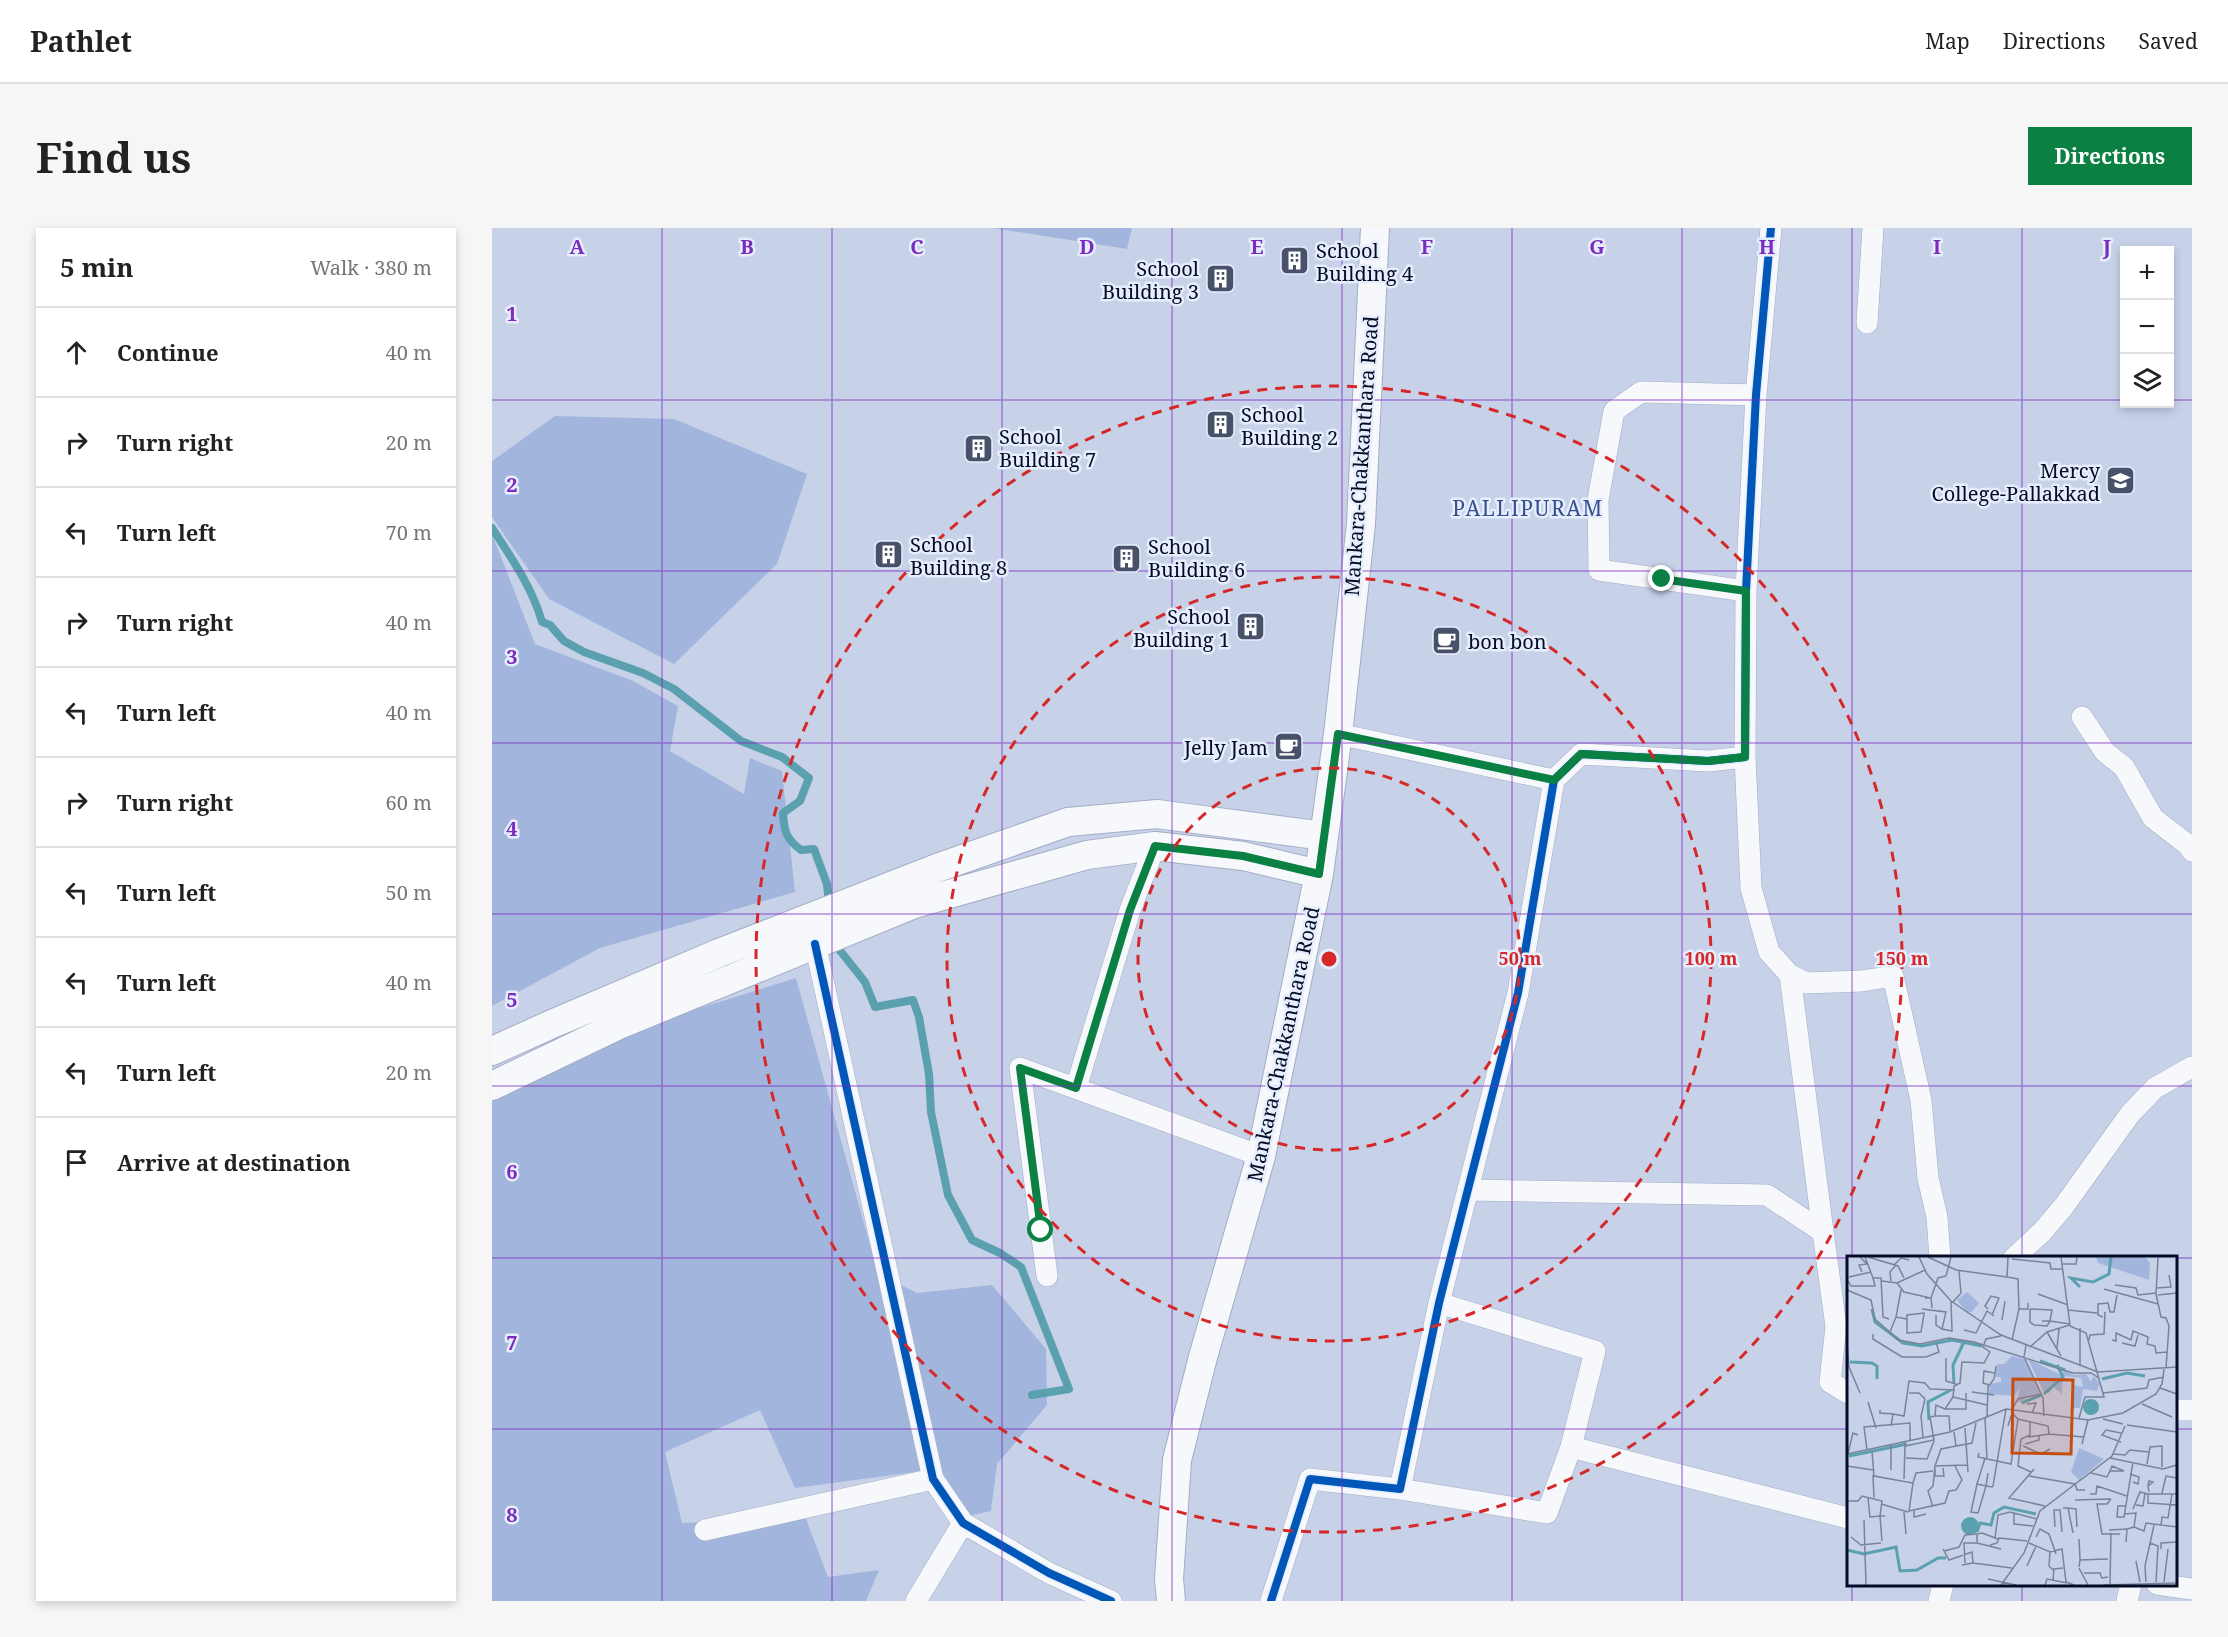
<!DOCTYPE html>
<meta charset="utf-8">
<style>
body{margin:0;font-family:"Noto Serif",serif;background:#f6f6f6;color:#222}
.controls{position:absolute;right:18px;top:18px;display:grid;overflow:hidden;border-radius:0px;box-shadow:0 3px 9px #0003}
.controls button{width:54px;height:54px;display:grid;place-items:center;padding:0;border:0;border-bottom:2px solid #e0e0e0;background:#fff;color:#222;font:30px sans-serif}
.stop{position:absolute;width:18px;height:18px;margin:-14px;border:4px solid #0b8043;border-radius:50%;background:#fff}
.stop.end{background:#0b8043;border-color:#fff;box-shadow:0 2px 6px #0008}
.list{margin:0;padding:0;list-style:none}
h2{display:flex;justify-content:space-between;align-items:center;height:78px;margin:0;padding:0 24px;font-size:26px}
h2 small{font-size:20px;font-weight:400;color:#767676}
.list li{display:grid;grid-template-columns:39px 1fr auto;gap:18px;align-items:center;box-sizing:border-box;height:90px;padding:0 24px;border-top:2px solid #e0e0e0}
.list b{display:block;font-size:22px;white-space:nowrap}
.list em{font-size:20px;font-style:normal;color:#767676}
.icon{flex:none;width:33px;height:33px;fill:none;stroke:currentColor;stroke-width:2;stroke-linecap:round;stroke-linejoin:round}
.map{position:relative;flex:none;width:1700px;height:1373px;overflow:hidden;border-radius:0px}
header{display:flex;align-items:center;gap:36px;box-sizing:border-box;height:84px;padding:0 30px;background:#fff;border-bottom:2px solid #e0e0e0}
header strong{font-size:28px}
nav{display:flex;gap:33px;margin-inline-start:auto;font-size:21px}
.intro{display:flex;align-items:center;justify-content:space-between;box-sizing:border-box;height:144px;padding:0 36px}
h1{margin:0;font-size:42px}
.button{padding:15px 27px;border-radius:0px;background:#0b8043;color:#fff;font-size:21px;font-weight:700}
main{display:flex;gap:36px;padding:0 36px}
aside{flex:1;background:#fff;border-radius:0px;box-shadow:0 3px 9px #0003}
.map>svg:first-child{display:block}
.green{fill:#a2b5dd}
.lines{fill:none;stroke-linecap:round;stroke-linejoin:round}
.stream{stroke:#5aa0ae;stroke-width:8}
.minor-casing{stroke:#a2adc5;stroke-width:22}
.secondary-casing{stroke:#a2adc5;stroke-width:30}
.minor{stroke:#f7f8fc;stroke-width:21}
.secondary{stroke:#f7f8fc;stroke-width:28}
.cycleway-casing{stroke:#e6edfc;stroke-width:11}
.cycleway{stroke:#0057b8;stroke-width:8}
.route{stroke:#0b8043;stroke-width:8}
.grid{fill:none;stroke:#7b2cbf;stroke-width:1.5;stroke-opacity:0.55}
.ring{fill:none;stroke:#d62828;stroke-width:3;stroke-dasharray:10 8}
.labels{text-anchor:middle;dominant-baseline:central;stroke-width:5;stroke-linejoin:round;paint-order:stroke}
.poi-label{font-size:20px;fill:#040c25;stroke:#e6edfc;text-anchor:start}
.street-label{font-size:20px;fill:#040c25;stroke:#e6edfc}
.neighbourhood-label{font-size:21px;letter-spacing:1.5px;fill:#365090;stroke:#e6edfc}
.inset-river{fill:none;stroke:#5aa0ae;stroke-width:3}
.inset-road{fill:none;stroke:#79839b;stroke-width:1.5}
.view{fill:#c64d10;fill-opacity:0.15;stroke:#c64d10;stroke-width:3}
.inset-edge{fill:none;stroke:#040c25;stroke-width:3}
.grid-label{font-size:20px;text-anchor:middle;font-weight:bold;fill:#7b2cbf;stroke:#e6edfc;stroke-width:5;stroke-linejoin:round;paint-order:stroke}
.centre{fill:#d62828;stroke:#e6edfc;stroke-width:3}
.ring-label{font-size:18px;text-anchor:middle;font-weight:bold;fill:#d62828;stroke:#e6edfc;stroke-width:5;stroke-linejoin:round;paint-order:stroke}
</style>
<header>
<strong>Pathlet</strong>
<nav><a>Map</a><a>Directions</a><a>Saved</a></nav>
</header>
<div class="intro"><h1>Find us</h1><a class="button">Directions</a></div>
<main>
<aside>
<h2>5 min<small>Walk · 380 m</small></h2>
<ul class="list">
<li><svg class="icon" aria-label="ahead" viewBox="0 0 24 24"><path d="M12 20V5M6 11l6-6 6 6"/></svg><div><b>Continue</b></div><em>40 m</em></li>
<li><svg class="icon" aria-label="right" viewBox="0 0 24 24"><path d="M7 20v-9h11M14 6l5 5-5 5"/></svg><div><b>Turn right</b></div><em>20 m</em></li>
<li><svg class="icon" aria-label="left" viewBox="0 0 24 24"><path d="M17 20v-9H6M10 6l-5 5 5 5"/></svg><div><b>Turn left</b></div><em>70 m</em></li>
<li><svg class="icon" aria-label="right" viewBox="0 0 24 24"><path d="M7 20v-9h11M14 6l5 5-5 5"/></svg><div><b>Turn right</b></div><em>40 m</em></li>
<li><svg class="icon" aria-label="left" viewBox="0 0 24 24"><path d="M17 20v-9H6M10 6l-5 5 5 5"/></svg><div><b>Turn left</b></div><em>40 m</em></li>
<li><svg class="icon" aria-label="right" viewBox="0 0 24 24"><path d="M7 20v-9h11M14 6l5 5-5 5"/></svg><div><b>Turn right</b></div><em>60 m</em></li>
<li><svg class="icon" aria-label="left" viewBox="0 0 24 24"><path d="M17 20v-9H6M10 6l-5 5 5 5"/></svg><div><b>Turn left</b></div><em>50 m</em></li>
<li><svg class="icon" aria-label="left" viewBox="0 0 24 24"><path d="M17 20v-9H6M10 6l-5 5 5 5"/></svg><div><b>Turn left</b></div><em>40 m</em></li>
<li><svg class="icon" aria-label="left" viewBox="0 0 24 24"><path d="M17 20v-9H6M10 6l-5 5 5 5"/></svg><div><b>Turn left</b></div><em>20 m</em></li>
<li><svg class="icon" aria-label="arrive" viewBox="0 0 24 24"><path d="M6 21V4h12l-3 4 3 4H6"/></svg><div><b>Arrive at destination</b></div></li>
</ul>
</aside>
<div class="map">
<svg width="1700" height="1373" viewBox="0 0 1700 1373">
<rect width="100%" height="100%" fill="#c7d2e9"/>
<path class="green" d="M 501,0 L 640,0 L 635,21 Z
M 63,188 L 182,191 L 315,246 L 285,336 L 182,436 L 57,371 L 0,289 L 0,233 Z
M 0,306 L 43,416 L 141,453 L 186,478 L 178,523 L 252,566 L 258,530 L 290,543 L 303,664 L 108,720 L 0,778 Z
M 304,750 L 386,1046 L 425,1065 L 500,1057 L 554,1121 L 555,1177 L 505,1236 L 499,1283 L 463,1291 L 438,1242 L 303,1260 L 268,1182 L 173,1224 L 190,1295 L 314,1291 L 336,1349 L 387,1342 L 374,1373 L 0,1373 L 0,869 L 150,798 Z"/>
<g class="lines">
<path class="stream" d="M 0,300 C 20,331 40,359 50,394 L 58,397 L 72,413 L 92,424 L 151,445 L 182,461 L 249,513 L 290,529 L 317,550 L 308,573 L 291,585 C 292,603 294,611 309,622 L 322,621 L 335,656 L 337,676
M 342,715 L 373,754 L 383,779 L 421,772 L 427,789 L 437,846 L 439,884 L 456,967 L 480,1012 L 508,1025 L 529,1039 L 577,1161 L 540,1167"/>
<defs>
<path id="minor" d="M 1375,95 L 1381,0
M 1254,363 L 1107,342 L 1106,272 L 1122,183 L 1149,164 L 1264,167
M 1590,489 L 1613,524 L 1632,539 L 1661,590 L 1696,617 L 1700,623
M 846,506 L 1062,552
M 1253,529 L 1259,660 L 1277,724 L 1298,747 L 1331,1004
M 323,716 L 441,1251 L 471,1295 L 557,1345 L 619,1373
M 1298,747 L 1314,755 L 1370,753 L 1401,748 L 1429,872 L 1436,950 L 1445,989 L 1448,1030
M 584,860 L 638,682 L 663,618
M 977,962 L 1275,967 L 1331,1004 L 1344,1098 L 1338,1154 L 1356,1165
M 1522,1030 L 1550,1004 L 1572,978 L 1638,886 L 1663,860 L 1700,839
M 555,1048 L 528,840 L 769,928
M 947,1075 L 1103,1123 L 1079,1219
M 1684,1182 L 1700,1182
M 908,1261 L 1055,1285 L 1079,1219 L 1356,1290
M 213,1302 L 441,1251
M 1665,1356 L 1700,1361
M 424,1373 L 471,1295
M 779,1373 L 818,1251 L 908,1261 L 947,1075 L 1026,765 L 1062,552 L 1089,526 L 1216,533 L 1253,529 L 1254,363 L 1264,167 L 1279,0
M 1447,1373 L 1451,1356
M 1635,1373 L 1639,1356"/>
<path id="secondary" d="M 0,823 L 60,796 L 227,725 L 445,640 L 576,594 L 665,586 L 832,608
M 0,858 L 129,796 L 422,676 L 595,627 L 663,618 L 751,628 L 827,646
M 679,1373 L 677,1351 L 685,1232 L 711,1129 L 769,928 L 827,646 L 846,506 L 869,296 L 883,0"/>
</defs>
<use href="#minor" class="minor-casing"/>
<use href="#secondary" class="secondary-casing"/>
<use href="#minor" class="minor"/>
<use href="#secondary" class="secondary"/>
<defs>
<path id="cycleway" d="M 323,716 L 441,1251 L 471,1295 L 557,1345 L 619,1373
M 779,1373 L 818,1251 L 908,1261 L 947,1075 L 1026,765 L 1062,552 L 1089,526 L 1216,533 L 1253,529 L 1254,363 L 1264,167 L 1279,0"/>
</defs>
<use href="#cycleway" class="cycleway-casing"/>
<use href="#cycleway" class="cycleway"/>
</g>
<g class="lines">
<path class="route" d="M 549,1002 L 528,840 L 584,860 L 638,682 L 663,618 L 751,628 L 827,646 L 846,506 L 1062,552 L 1089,526 L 1216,533 L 1253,529 L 1254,363 L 1170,351"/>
</g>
<path class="grid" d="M 170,0 L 170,1373M 340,0 L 340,1373M 510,0 L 510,1373M 680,0 L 680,1373M 850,0 L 850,1373M 1020,0 L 1020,1373M 1190,0 L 1190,1373M 1360,0 L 1360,1030M 1530,0 L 1530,1030M 0,172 L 1632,172M 1678,172 L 1700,172M 0,343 L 1700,343M 0,515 L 1700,515M 0,686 L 1700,686M 0,858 L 1700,858M 0,1030 L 1356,1030M 1684,1030 L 1700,1030M 0,1201 L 1356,1201M 1684,1201 L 1700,1201M 1360,1356 L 1360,1373M 1530,1356 L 1530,1373"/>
<g class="ring">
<circle cx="837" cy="731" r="191"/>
<circle cx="837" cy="731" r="382"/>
<circle cx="837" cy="731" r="573"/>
</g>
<defs>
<symbol id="building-square" viewBox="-11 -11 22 22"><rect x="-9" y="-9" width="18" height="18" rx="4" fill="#48516a" stroke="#e6edfc"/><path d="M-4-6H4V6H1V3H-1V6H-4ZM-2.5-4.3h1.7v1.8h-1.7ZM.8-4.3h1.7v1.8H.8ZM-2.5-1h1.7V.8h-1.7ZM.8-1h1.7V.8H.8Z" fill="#fff"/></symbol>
<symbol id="university-square" viewBox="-11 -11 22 22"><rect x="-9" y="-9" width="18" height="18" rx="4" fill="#48516a" stroke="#e6edfc"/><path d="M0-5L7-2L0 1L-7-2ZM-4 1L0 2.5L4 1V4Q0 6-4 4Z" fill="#fff"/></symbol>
<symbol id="cafe-square" viewBox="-11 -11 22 22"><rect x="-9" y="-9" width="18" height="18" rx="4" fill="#48516a" stroke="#e6edfc"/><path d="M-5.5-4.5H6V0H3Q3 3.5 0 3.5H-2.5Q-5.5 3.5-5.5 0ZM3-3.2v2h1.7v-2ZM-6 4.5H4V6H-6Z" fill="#fff"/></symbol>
</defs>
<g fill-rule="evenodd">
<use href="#building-square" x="786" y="16" width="33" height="33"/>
<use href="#building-square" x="712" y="34" width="33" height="33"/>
<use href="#building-square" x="712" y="180" width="33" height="33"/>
<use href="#building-square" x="470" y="204" width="33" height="33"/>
<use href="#university-square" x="1612" y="236" width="33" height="33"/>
<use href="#building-square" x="380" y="310" width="33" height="33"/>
<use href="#building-square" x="618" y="314" width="33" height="33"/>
<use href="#building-square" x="742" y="382" width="33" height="33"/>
<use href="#cafe-square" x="938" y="396" width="33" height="33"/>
<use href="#cafe-square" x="780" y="502" width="33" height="33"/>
</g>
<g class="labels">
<g class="poi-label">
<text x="824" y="22">School<tspan x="824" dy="23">Building 4</tspan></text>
<text x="707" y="40" text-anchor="end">School<tspan x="707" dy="23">Building 3</tspan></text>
<text x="749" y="186">School<tspan x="749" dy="23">Building 2</tspan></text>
<text x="507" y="208">School<tspan x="507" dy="23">Building 7</tspan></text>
<text x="1608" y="242" text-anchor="end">Mercy<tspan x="1608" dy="23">College-Pallakkad</tspan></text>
<text x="418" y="316">School<tspan x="418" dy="23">Building 8</tspan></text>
<text x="656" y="318">School<tspan x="656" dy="23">Building 6</tspan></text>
<text x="738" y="388" text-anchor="end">School<tspan x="738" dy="23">Building 1</tspan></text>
<text x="976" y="413">bon bon</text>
<text x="776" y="519" text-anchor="end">Jelly Jam</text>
</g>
<g class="street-label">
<text transform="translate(869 228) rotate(-86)">Mankara-Chakkanthara Road</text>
<text transform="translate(791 816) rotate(-78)">Mankara-Chakkanthara Road</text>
</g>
<g class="neighbourhood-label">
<text x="1036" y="280">PALLIPURAM</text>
</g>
</g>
<g transform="translate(1355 1028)">
<rect width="330" height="330" fill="#c7d2e9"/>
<path d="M 249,1 L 298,1 L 303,7 L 302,24 L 251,7 ZM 120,36 L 132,47 L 125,56 L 120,56 L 110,44 ZM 165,100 L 177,103 L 193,137 L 179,142 L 177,148 L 170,145 L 173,131 L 167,140 L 142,138 L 143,128 L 154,126 L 154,121 L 148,121 L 150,108 L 157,108 ZM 181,103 L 214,119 L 218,114 L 227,119 L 239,118 L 244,126 L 246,120 L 253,127 L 250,135 L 236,133 L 233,152 L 224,152 L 226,129 L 236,131 L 234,122 L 216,120 L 215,138 L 207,132 L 211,125 L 202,137 L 197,137 ZM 232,192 L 257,203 L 232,224 L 224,216 Z" fill="#a2b5dd"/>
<path d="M236 151a8 8 0 1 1 16 0a8 8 0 1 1-16 0ZM114 270a9 9 0 1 1 18 0a9 9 0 1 1-18 0Z" fill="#5aa0ae"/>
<path class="inset-river" d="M 233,31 L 224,22 L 246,26 L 262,18 L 264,1M 25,53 L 28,66 L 56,87 L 75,90 L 105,84 L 135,90M 193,105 L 218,114M 3,106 L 25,107 L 30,110 L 30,123M 255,123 L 280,117 L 298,120M 107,128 L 106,109 L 117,86M 197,138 L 216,121 L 210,109M 175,147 L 194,139M 82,164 L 81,146 L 104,134M 2,200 L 60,188M 130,276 L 133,267 L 144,269 L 147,257 L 157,251 L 189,258M 0,294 L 17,298 L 49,291 L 53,315 L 70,314 L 91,302 L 99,302"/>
<path class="inset-road" d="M 13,1 L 20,8 L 12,9 L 15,16M 18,1 L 26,22M 21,1 L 51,10 L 57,22M 72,1 L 80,18 L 104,45 L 154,79 L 251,116 L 330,111M 81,1 L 109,14 L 160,21M 161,1 L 160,21 L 171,23 L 172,53M 311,1 L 309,38 L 314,61 L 319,62 L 322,70 L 319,112M 165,3 L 203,7 L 204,13 L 215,13M 215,8 L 229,8 L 230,1M 47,9 L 54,2 L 62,4M 2,21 L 24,16M 0,23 L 4,30 L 28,30 L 26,22 L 34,22 L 36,61 L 42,63M 35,25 L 50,27 L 78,14M 44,25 L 43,16 L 49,9M 50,27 L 57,36 L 84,42 L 85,52M 268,29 L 289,32 L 291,39 L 309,37M 309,32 L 324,31 L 322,19M 257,33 L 311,48M 0,34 L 24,44 L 28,63 L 52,84 L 73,88 L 102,82 L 127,86 L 226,117 L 244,117 L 253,123M 191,38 L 221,49M 311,39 L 330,37M 78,42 L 84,42 L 91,22 L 99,20 L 104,1M 106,46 L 114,37 L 112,15M 75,53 L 99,56 L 95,73 L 89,69 L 89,59M 141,53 L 138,50 L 144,40 L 152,42 L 145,59M 183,53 L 183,66 L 187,69 L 200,70 L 203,65 L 223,68M 183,53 L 205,54 L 203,65 L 195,65M 221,54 L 250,57M 77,58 L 74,76 L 60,77 L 60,59 L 78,57M 49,61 L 54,34M 256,61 L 251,59 L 251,48 L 261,47 L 263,56 L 267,56 L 270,39M 155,64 L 158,45M 223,70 L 239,77 L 257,141 L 238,141 L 232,162M 233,72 L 233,110M 95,73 L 105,75 L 104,45M 117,74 L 129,77 L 140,55 L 147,60M 43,76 L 49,61 L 60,63M 200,76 L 214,100M 26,78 L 26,83 L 55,101 L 79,101 L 92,96 L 89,86M 165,84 L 172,53 L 181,53 L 181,47M 242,84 L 243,79 L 257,78 L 258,56M 265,84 L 269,85 L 269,77 L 284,84 L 286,75 L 301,81 L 300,88 L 308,90 L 309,97 L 320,96M 0,87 L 2,111 L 13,137M 275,87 L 288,90 L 291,79M 179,89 L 177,101 L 196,142 L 197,160M 183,91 L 200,76 L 223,69 L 214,1M 210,92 L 212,73M 99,102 L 99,125 L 109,128M 142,129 L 136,127 L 137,115 L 147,117M 313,132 L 330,138M 125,136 L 147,139M 62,137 L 72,137 L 78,143 L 74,160 L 76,181M 256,137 L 300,132 L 302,124 L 317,121M 106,141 L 140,149M 21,146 L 29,172M 180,148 L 189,147 L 185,157M 295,148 L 325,161M 98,153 L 119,153 L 119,137M 165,153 L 171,143 L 194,138M 33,154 L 33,157 L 46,158 L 44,170M 46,158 L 57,160 L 62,125 L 78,127 L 83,133 L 108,134M 88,160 L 102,160 L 103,175M 140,161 L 141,131 L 147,123 L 149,110M 138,162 L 140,203M 256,163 L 276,168M 183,166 L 183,179 L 174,183 L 171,210 L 184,216M 280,169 L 330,176M 161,170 L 165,157 L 171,163 L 201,170 L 202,178 L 237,181M 118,172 L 121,216M 107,176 L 109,190 L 125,187 L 129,167M 274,177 L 259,174 L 255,179 L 274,186M 181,181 L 202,178M 57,186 L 58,190 L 87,184 L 83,161 L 88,160 L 89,149 L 98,153 L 106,141 L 107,130 L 113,127 L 115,106 L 137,107 L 143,96 L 136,91 L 139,83 L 154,80M 178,188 L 192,184 L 192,180M 235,188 L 241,164M 109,190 L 94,193 L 88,210 L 120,209M 176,190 L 194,198 L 203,193M 20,194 L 17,171 L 63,167 L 63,184M 25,195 L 27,220 L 66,227 L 62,255 L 98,247 L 102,235 L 109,234 L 115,224 L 108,210M 1,197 L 6,177 L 11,179M 132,197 L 131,201 L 164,208 L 171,163M 0,198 L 103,176 L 159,153 L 241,164 L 276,157 L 309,138 L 315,128 L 317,113M 266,198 L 278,199 L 283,194 L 302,196M 59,202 L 80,203 L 87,185M 263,202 L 316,213 L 330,209M 300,208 L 303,191 L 315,190 L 315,211M 0,210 L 26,214M 88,212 L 88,220 L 97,220 L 96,212M 187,213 L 162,242 L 198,250M 44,214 L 44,189M 141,217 L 139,230 L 131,257 L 124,256 L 130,228 L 139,230 L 145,231 L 146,230 L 159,153M 244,217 L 260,221 L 263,215 L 277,215 L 265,210 L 263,215M 283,218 L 292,221 L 291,228 L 286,226M 26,219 L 27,242M 182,220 L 228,228 L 230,234 L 238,234M 57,223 L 58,190M 66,227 L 69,217 L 86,215M 130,228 L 138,202M 301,230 L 302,225 L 306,226 L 301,230 L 302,236M 315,237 L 319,220 L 330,222M 243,238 L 249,238 L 250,230 L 280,240M 330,238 L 301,238 L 301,247 L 330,249M 264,243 L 260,248 L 250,248 L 255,278 L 273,278M 228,244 L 264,243M 0,245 L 11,245 L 15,240 L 35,245 L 33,260 L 23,261 L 21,242M 34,248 L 61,256M 289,249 L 296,250 L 298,237M 278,250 L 271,250 L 270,261 L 277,261 L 286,206M 86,251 L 81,235 L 86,230 L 88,210M 216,252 L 221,252 L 226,277M 221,252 L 229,253 L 230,271M 286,253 L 293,236 L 301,238M 67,255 L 67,261 L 79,258M 57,256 L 59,278M 167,257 L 167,268 L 186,270M 277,258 L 289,257 L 287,271 L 297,275 L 299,267 L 330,271M 17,264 L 19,329M 314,270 L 315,261 L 321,262 L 325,238M 208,271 L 207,254 L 213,254 L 215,276M 262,274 L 280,273M 4,281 L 14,289 L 34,287M 189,281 L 193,273 L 202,278 L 209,298M 148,282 L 151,259 L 163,256 L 190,263M 232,283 L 233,304M 35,285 L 33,260 L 38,260M 279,286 L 280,273 L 287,271M 130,287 L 154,293M 182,287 L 203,296 L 215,293 L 219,326 L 227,329M 303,287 L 311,290 L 309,326M 143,289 L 150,287 L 152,282 L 180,285M 96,293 L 102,304 L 125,296 L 126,307M 314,293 L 314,287 L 330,286M 97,295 L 112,291 L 118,279 L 130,278M 203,296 L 202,310 L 206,314M 289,305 L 293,326M 118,307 L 117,287 L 130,287 L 130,278 L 135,277 L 151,283M 115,309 L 126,307 L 165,312M 180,310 L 189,290M 232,311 L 233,304 L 261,303M 232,312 L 241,329M 237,317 L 253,317 L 255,322 L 261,321M 141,323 L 169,329M 206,324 L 207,313 L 216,312M 299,326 L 298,310 L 307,269M 317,326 L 321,293M 263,328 L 264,277M 154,329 L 177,297 L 193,255 L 265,200 L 278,170M 198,329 L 200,323 L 220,327M 256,329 L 330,327"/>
<path class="view" d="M 166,123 L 226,124 L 224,198 L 165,197 Z"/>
<rect width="330" height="330" class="inset-edge"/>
</g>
<g class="grid-label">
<text x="85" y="26">A</text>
<text x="255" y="26">B</text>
<text x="425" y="26">C</text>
<text x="595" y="26">D</text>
<text x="765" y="26">E</text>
<text x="935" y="26">F</text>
<text x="1105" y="26">G</text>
<text x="1275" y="26">H</text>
<text x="1445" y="26">I</text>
<text x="1615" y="26">J</text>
<text x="20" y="93">1</text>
<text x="20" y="264">2</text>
<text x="20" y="436">3</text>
<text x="20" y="608">4</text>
<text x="20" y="779">5</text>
<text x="20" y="951">6</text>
<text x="20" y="1122">7</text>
<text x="20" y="1294">8</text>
</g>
<circle cx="837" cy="731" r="9" class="centre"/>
<g class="ring-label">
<text x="1028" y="737">50 m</text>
<text x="1219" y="737">100 m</text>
<text x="1410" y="737">150 m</text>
</g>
</svg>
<div class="controls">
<button>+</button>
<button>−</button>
<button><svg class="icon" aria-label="layers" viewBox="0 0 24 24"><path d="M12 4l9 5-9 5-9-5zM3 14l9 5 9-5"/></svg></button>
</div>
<div class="stop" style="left:549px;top:1002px"></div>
<div class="stop end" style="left:1170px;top:351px"></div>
</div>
</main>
